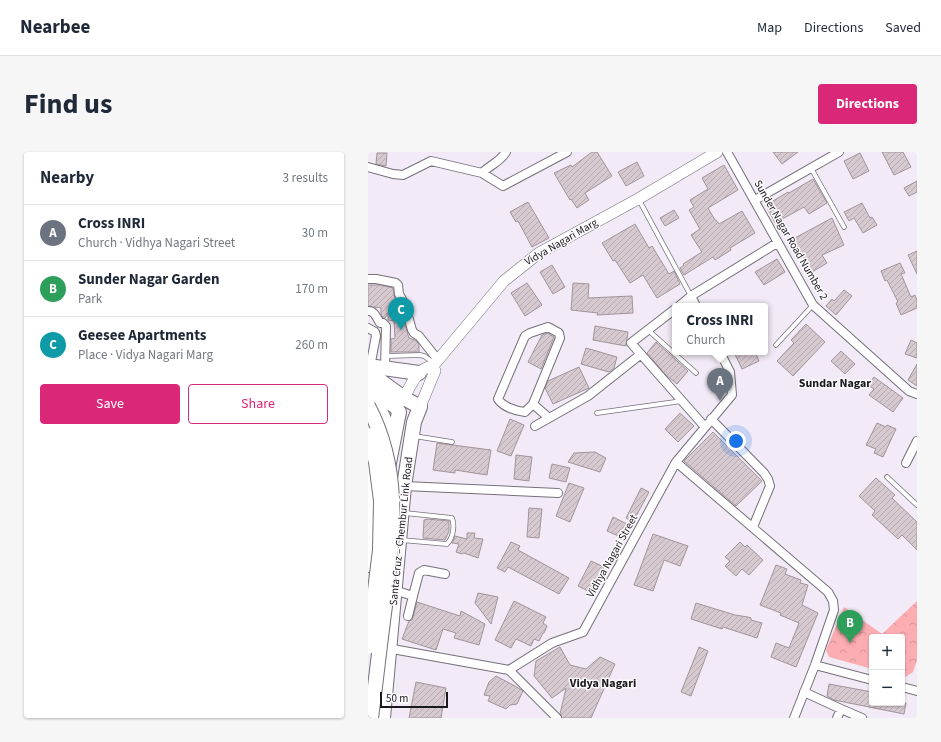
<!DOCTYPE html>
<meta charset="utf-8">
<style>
body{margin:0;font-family:"Source Sans 3",sans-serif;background:#f6f6f7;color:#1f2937}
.controls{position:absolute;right:12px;bottom:12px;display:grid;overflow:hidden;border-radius:4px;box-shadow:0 1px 3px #0004}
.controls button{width:36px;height:36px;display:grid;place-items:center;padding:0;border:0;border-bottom:1px solid #e0e1e3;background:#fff;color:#1f2937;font:20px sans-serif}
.scale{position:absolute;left:12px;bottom:10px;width:68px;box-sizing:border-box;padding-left:4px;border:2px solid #1c191d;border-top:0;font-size:11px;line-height:14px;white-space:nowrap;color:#1c191d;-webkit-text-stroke:3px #fdfafe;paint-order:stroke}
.you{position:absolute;left:368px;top:289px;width:14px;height:14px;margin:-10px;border:3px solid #fff;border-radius:50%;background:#1a73e8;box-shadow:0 0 0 6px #1a73e833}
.badge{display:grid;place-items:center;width:26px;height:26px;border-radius:50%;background:#db2777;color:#fff;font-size:13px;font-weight:700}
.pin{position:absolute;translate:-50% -33px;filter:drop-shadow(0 1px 2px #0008)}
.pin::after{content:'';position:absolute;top:21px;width:14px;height:12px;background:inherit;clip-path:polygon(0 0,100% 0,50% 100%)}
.popup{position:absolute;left:304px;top:151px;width:96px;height:52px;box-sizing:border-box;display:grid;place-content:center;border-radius:4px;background:#fff;filter:drop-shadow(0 1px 3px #0005);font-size:13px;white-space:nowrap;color:#747a83}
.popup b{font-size:15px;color:#1f2937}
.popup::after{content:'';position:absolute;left:50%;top:100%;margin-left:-8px;border:8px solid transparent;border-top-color:#fff}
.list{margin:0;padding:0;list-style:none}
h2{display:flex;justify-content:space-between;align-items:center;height:52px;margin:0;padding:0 16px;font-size:17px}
h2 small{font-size:13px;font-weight:400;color:#747a83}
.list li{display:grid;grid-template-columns:26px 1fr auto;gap:12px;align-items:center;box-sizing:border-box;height:56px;padding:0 16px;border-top:1px solid #e0e1e3}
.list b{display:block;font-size:15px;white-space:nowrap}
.list p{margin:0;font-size:13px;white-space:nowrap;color:#747a83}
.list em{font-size:13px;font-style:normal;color:#747a83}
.actions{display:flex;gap:8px;padding:12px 16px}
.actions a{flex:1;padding:9px 0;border:1px solid #db2777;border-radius:4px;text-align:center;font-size:14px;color:#db2777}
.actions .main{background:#db2777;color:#fff}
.map{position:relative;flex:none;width:549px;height:566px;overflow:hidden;border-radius:4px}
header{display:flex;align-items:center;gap:24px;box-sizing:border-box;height:56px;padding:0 20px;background:#fff;border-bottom:1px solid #e0e1e3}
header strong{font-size:19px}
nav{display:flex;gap:22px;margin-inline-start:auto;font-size:14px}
.intro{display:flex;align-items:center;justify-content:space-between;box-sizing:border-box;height:96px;padding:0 24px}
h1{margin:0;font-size:28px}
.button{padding:10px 18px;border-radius:4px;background:#db2777;color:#fff;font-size:14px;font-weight:700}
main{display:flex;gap:24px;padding:0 24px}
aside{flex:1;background:#fff;border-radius:4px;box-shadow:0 1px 3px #0004}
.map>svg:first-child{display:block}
.park{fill:url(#park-crowns)}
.building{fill:url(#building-hatch);stroke:#a1959b}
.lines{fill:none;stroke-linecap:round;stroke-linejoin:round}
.lane-casing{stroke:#76707a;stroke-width:5.5}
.street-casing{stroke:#76707a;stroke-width:10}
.secondary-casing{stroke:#76707a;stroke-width:12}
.highway-casing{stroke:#76707a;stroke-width:16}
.lane{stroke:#fff;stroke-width:4}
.street{stroke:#fff;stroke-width:8}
.secondary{stroke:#fff;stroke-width:11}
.highway{stroke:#fff;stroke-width:14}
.highway-bridge-casing{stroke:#76707a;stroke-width:16;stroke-linecap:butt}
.highway-bridge{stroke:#fff;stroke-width:14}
.labels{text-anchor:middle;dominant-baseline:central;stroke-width:3;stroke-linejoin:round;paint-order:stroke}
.street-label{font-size:11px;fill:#1c191d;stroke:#fdfafe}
.neighbourhood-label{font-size:12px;font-weight:bold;fill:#1c191d;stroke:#fdfafe}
</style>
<header>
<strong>Nearbee</strong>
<nav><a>Map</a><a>Directions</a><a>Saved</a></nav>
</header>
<div class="intro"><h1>Find us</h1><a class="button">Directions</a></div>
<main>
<aside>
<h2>Nearby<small>3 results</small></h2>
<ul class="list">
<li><span class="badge" style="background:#6b7280">A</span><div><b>Cross INRI</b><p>Church · Vidhya Nagari Street</p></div><em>30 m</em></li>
<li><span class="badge" style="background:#2e9e5b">B</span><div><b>Sunder Nagar Garden</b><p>Park</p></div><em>170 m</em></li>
<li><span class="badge" style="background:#0f9aa8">C</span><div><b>Geesee Apartments</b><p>Place · Vidya Nagari Marg</p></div><em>260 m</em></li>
</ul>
<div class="actions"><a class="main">Save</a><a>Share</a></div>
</aside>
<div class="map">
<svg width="549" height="566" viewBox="0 0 549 566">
<defs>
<pattern id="park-crowns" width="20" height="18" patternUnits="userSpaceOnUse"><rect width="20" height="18" fill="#fcadb2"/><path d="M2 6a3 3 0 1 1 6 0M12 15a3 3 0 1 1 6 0" fill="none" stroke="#d79499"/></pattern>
<pattern id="building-hatch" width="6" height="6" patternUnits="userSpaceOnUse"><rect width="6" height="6" fill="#d6c9d0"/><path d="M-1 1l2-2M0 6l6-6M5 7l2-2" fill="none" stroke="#b7acb2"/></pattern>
</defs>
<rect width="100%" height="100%" fill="#f2eaf6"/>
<path class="park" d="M 549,449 L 549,508 L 545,520 L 536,526 L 534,526 L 534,485 L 504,485 L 504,517 L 461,505 L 458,498 L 476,455 L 514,482 Z"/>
<path class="building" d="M 224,0 L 229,0 L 244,24 L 217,41 L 221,48 L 209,56 L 203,47 L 202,48 L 186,21 L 203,13 L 204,15 Z
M 405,0 L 430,0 L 414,12 Z
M 514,0 L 535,0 L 543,15 L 526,23 Z
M 9,1 L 19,1 L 18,14 L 8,12 Z
M 492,1 L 501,19 L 485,27 L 476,9 Z
M 269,10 L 276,24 L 258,34 L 250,20 Z
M 356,13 L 370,38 L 340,56 L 347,68 L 348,68 L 351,72 L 374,59 L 387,81 L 362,96 L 363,98 L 347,108 L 345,105 L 316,123 L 312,116 L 316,113 L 315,112 L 334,100 L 323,83 L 332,77 L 321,58 L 326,55 L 322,48 L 340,37 L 334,26 Z
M 445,27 L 459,51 L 441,62 L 436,55 L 407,71 L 398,53 L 420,40 L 421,41 Z
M 549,29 L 549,40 L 541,44 L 536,36 Z
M 160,50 L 181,86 L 164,95 L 150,69 L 148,70 L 142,60 Z
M 494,51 L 502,66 L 504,65 L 509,73 L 495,81 L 486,66 L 481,69 L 476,60 Z
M 306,58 L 311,66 L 297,74 L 292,66 Z
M 464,66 L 476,93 L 454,103 L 459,111 L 444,120 L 425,87 Z
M 267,72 L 281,96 L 284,94 L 301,122 L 306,119 L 312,132 L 289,146 L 275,123 L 262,131 L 247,108 L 245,109 L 234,91 Z
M 549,99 L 549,122 L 540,103 Z
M 409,107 L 417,120 L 396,133 L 387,120 Z
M 532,111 L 537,121 L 533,122 L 543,145 L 547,143 L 549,148 L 549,156 L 533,163 L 528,151 L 530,150 L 519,128 L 517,129 L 513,119 Z
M 184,113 L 197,135 L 185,142 L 172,120 Z
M 159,131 L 174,153 L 157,164 L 143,141 Z
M 205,131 L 221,132 L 220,146 L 264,144 L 265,161 L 229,163 L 230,161 L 203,158 Z
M 0,133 L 12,133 L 25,136 L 27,148 L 28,148 L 33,158 L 33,170 L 36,170 L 41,186 L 47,188 L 51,192 L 51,200 L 23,200 L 23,187 L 27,186 L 26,169 L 20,168 L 20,161 L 17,166 L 15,166 L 13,162 L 13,156 L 0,154 Z
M 476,138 L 484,144 L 468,163 L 458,154 L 464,147 L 466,149 Z
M 438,172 L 457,190 L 425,224 L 409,209 L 426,191 L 423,188 Z
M 227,174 L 260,180 L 258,194 L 225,188 Z
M 179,181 L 186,185 L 173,217 L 160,210 L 174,183 Z
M 543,188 L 549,191 L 549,206 L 537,202 Z
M 288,190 L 320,219 L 309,232 L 298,223 L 279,201 Z
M 218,196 L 249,205 L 246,216 L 241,220 L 213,212 Z
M 473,199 L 487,212 L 477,222 L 463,209 Z
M 366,200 L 387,200 L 391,209 L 374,217 Z
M 549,212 L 549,234 L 540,228 Z
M 211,215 L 221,236 L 185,252 L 177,236 L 180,229 Z
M 506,225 L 535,246 L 525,260 L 501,243 L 506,237 L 500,233 Z
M 312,261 L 326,274 L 310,290 L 297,277 Z
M 142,267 L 156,273 L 143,304 L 129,299 Z
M 509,271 L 518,275 L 519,273 L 528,277 L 515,305 L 506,301 L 508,297 L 498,293 Z
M 345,280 L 394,329 L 368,354 L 316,309 Z
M 69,291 L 123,298 L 119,323 L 87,318 L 87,321 L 65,318 Z
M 227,300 L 238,306 L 232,320 L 200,310 L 206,301 Z
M 148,303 L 164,305 L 161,329 L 146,327 Z
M 184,312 L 202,316 L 198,330 L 181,326 Z
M 508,326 L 527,343 L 524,346 L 549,370 L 549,398 L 534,383 L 530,387 L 504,363 L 507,359 L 491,344 Z
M 201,331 L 216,336 L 202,370 L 188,364 Z
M 273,336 L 281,340 L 265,370 L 258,366 Z
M 161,356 L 174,357 L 171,386 L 159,385 Z
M 245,365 L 261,373 L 255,386 L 239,379 Z
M 59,367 L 81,369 L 81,379 L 77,388 L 55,386 L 56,368 Z
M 99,381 L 107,381 L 106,386 L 115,387 L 110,406 L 96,401 L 94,402 L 88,400 L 91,392 L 84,391 L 87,384 L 99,387 Z
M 285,382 L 320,394 L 312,414 L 296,408 L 285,439 L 266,433 Z
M 143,390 L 152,394 L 150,398 L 201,426 L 191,442 L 140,415 L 137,420 L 129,416 Z
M 372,390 L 377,395 L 379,393 L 395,408 L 381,423 L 374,417 L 368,424 L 357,414 L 362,409 L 357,405 Z
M 223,409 L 236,415 L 224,441 L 210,434 Z
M 408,413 L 419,417 L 417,422 L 433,428 L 432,431 L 440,433 L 434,453 L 450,461 L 428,515 L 403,505 L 408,491 L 421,496 L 431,471 L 412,463 L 413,461 L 392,453 Z
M 110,441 L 130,445 L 123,472 L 107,451 Z
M 146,449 L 178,465 L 175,471 L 179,474 L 176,481 L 175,481 L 171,489 L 166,487 L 163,494 L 148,487 L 143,496 L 127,488 Z
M 49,450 L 92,464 L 93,459 L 117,472 L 111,493 L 86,486 L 88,481 L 75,477 L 68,498 L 34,487 L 41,469 L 44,468 L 45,465 Z
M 328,451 L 367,463 L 380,465 L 383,466 L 383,468 L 394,471 L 389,486 L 355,475 L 354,477 L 323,467 Z
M 192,495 L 202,513 L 218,517 L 232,505 L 247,512 L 223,566 L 194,566 L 192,562 L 198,536 L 184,546 L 166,524 L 168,509 Z
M 331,495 L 340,499 L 323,544 L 313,540 Z
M 128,524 L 147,534 L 155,539 L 149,552 L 142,553 L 138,557 L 120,549 L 122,544 L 116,543 L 121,530 Z
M 48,530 L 78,536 L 73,566 L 41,566 Z
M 461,532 L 504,540 L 504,551 L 538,551 L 536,562 L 466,548 L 459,544 Z"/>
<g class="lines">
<defs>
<path id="lane" d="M 443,16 L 476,75
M 271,48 L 323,144
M 280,178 L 328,221
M 408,193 L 445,153
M 19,204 L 52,203 L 56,204 L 66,211
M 229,261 L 314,249
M 46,284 L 84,290
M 519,325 L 549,353
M 33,388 L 79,392 C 85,386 87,374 84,366 L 37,361"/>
<path id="street" d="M 359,0 L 445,153 L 541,239 L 549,242
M 0,15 L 25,22 L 35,23 L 63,9 L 114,21 L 135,34 L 199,0
M 114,21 C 123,12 131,11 138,0
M 387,48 L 471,0
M 0,127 L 8,127 L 28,131 L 30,133 L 31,142 L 37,153 L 44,178 L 46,181 L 51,184 L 70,208
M 323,144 L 328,154
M 311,154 L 323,144 L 409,91
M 307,157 L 263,191 L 337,275
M 0,159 C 7,159 8,165 12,171 L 15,171 L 18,174 L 17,217
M 0,176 L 7,180 L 8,184 L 2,215
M 352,200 L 362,220 L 364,243 L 308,310 L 460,440 L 465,449 L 466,458 L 447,513 L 426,566
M 165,252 L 192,186 L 191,181 L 180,175 L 162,181 L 157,184 L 130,247 C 135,255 148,259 157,260 L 165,252 L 181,266
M 343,267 L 396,321 L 400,327 L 402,334 L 385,375
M 167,274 L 220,244 L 273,202
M 538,311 L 549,289
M 36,334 L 190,341
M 26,438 L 45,444 L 51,421 L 56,418 L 77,422
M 40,464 L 45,444
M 19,496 L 141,518 L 184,491 L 215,480 L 308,310
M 447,513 L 504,528
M 141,518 L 189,566
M 534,535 L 549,539
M 436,540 L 473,557
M 469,566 L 473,557 L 494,566"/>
<path id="secondary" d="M 36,246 C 43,233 49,216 65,214 L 136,129 L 171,101 L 270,47 L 349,0
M 52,255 L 67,219 L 65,214"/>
<path id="highway" d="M 0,214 L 51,221
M 0,220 L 36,246 L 52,255 L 46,270 L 36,334 L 15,566
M 0,236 L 28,255 L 31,260 L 20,316
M 0,241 C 11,251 22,278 21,292
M 0,309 L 6,338 L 6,370
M 0,413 L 9,361"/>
</defs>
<use href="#lane" class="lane-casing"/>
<use href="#street" class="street-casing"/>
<use href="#secondary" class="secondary-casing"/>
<use href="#highway" class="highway-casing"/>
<use href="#lane" class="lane"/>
<use href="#street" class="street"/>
<use href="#secondary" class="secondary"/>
<use href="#highway" class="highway"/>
<defs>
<path id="highway-bridge" d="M 0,254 C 34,318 25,385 17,454 C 12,491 8,529 3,566
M 0,283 L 8,310 L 13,349 L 12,398 L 0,495"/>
</defs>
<use href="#highway-bridge" class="highway-bridge-casing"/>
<use href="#highway-bridge" class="highway-bridge"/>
</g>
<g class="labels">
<g class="street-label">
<text transform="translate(423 88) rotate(60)">Sunder Nagar Road Number 2</text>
<text transform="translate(193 90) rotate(-30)">Vidya Nagari Marg</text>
<text transform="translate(33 379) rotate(-84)">Santa Cruz – Chembur Link Road</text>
<text transform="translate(244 404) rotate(-61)">Vidhya Nagari Street</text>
</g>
<g class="neighbourhood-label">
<text x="467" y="231">Sundar Nagar</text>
<text x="235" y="531">Vidya Nagari</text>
</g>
</g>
</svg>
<div class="controls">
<button>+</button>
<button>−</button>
</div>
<div class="scale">50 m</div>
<div class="you"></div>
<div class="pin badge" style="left:352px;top:249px;background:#6b7280">A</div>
<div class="popup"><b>Cross INRI</b>Church</div>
<div class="pin badge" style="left:482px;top:491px;background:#2e9e5b">B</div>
<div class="pin badge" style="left:33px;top:178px;background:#0f9aa8">C</div>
</div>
</main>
